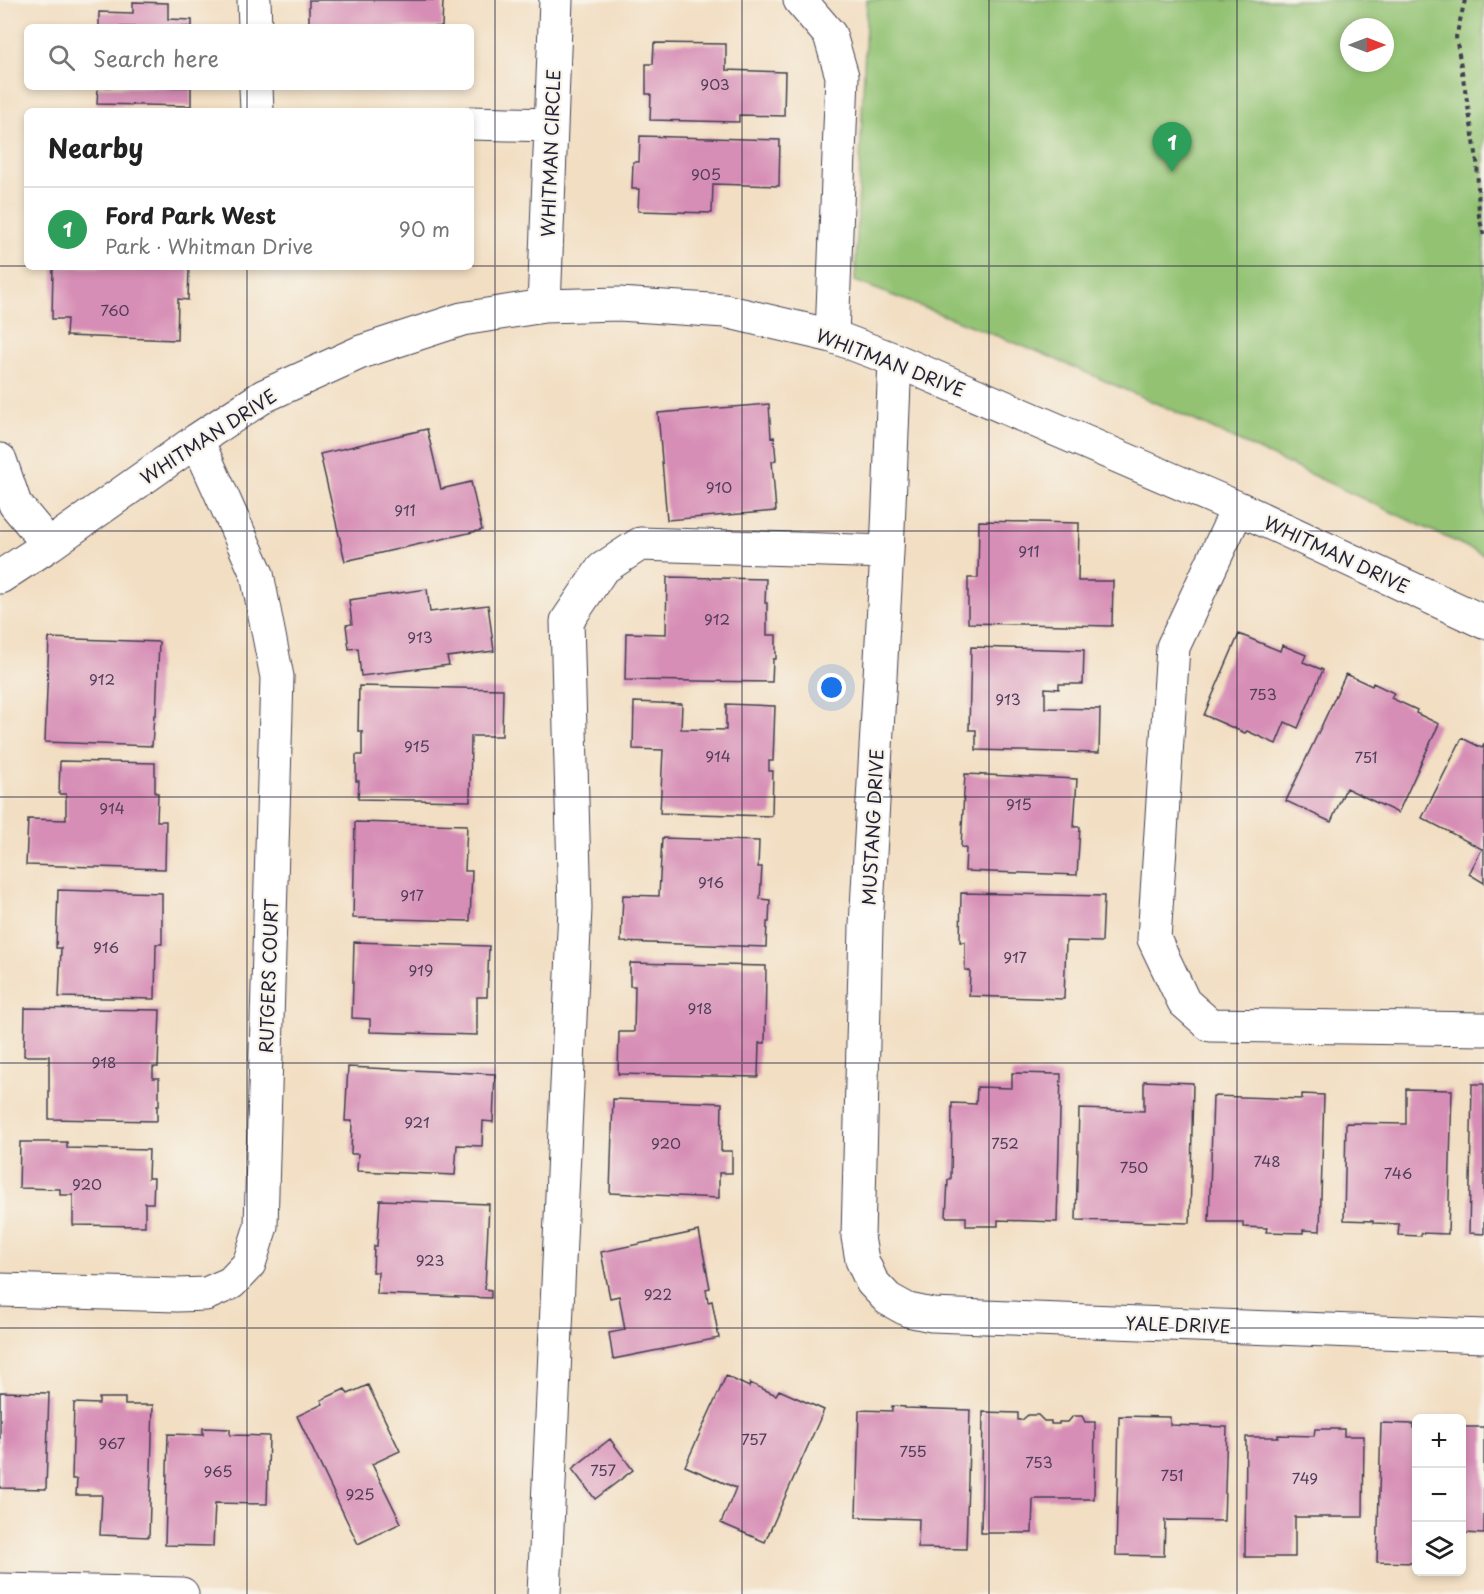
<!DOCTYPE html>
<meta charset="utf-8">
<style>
body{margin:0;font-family:"Playpen Sans",sans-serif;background:#f6f6f6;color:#222}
.controls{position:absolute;right:18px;bottom:18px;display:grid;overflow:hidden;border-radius:9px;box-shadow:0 3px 9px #0003}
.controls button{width:54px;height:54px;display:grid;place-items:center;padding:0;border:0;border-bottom:2px solid #e0e0e0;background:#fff;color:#222;font:30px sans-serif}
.compass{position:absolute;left:1340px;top:18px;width:54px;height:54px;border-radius:50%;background:#fff;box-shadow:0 3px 9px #0003;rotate:90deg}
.you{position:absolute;left:832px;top:688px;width:21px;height:21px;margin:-15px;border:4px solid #fff;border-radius:50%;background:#1a73e8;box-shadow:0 0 0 9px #1a73e833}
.badge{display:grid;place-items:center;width:39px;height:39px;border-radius:50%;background:#b5179e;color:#fff;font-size:20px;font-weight:700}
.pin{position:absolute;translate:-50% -50px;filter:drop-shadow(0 2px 3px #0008)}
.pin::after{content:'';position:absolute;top:32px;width:21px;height:18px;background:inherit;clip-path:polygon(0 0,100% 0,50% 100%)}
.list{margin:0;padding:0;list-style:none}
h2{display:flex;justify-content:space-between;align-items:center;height:78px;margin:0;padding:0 24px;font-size:26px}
h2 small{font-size:20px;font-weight:400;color:#767676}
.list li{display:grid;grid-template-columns:39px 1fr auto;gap:18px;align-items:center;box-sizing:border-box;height:84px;padding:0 24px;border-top:2px solid #e0e0e0}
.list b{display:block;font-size:22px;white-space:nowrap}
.list p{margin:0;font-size:20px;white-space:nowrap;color:#767676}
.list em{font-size:20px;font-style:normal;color:#767676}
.icon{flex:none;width:33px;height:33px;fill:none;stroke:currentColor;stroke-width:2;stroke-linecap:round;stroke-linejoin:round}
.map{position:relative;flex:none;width:1484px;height:1594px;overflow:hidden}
.search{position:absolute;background:#fff;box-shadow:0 3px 9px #0003;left:24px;top:24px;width:450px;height:66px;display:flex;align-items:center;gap:15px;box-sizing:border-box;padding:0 21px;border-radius:9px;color:#767676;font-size:22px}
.panel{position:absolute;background:#fff;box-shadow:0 3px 9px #0003;left:24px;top:108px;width:450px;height:162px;border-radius:9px}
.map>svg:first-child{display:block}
.green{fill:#92c272;stroke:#5a7256;stroke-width:1.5;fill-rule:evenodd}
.building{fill:#d78eb6}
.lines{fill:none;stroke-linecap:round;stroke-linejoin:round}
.minor-casing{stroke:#413e4f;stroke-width:35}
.path{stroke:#413e4f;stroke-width:4;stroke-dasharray:4.5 4.5;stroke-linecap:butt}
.minor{stroke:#fff;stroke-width:33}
.grid{fill:none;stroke:#22223b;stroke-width:1.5;stroke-opacity:0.55}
.labels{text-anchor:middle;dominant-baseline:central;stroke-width:4.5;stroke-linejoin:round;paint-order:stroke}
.number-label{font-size:15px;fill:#4f3d5a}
.street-label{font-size:18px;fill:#22223b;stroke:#f7f3e8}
</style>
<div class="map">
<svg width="1484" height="1594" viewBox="0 0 1484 1594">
<rect width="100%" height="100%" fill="#f7f3e8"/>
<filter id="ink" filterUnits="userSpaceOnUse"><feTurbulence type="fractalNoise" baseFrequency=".0167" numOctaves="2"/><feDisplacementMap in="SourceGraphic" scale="12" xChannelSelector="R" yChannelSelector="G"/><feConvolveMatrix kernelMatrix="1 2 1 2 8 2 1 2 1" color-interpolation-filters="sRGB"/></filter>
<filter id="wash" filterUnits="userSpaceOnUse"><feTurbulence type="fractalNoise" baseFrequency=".008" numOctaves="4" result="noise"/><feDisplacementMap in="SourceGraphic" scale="24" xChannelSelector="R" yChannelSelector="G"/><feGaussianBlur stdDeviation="1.35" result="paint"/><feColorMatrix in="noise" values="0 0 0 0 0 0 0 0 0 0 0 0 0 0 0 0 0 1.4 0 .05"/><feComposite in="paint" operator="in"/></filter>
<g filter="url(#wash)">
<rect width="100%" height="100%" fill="#f2dec2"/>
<path class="green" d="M 867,0 L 1484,0 L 1484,555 L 1174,411 L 1041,353 L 855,281 ZM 1349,27 L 1385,27 L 1385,63 L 1349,63 Z"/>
<g id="blocks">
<path class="building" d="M 309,0 L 443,0 L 442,27 L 309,27 Z
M 133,2 L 168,3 L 168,19 L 192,20 L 192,27 L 99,27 L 99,12 L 133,13 Z
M 654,43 L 726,44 L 726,70 L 785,72 L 784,116 L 739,115 L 739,122 L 650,120 L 651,94 L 646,94 L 646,64 L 653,64 Z
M 98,87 L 191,87 L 191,106 L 97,104 Z
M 640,136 L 780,140 L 779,186 L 713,184 L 712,213 L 638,211 L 639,189 L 632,189 L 633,162 L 639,162 Z
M 53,267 L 189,267 L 188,300 L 178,299 L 177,340 L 66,336 L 67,319 L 52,319 Z
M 769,404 L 771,438 L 774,437 L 776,460 L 772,461 L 776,511 L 667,520 L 658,413 Z
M 427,429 L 441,489 L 471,482 L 482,530 L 345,561 L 320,454 Z
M 979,521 L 1079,523 L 1078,581 L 1113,581 L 1112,626 L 968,623 L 968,578 L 978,578 Z
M 667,577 L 766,579 L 765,603 L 767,603 L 767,635 L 776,635 L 776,659 L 773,659 L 772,682 L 625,680 L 626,633 L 666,634 Z
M 427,589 L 430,612 L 488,605 L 494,651 L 447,657 L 449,665 L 361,676 L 358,648 L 349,649 L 346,625 L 352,624 L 349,600 Z
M 1239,634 L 1280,651 L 1282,645 L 1306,655 L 1303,662 L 1323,670 L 1298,728 L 1285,722 L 1276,744 L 1247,731 L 1245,733 L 1204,715 Z
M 49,638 L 159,642 L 156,715 L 154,715 L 152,746 L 45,742 Z
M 971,647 L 1084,650 L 1083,684 L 1059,684 L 1059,689 L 1045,688 L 1045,708 L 1100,709 L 1099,753 L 976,750 L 976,730 L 969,730 Z
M 1346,674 L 1372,686 L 1373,683 L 1394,693 L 1391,698 L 1417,710 L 1416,713 L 1439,724 L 1398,813 L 1346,788 L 1331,822 L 1286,801 Z
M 359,686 L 503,689 L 502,736 L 471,736 L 470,801 L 358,799 L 359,781 L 356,781 L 356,755 L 362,755 L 362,731 L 358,731 Z
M 634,702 L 682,704 L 681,729 L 726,730 L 726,704 L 775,706 L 773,761 L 769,761 L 769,771 L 773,771 L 772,816 L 660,813 L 663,750 L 633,749 Z
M 1462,738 L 1482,748 L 1484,743 L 1484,883 L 1469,874 L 1482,849 L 1422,818 Z
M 60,761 L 155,763 L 155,793 L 158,793 L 157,821 L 166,821 L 165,869 L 26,865 L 28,819 L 66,820 L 66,794 L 59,794 Z
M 965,774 L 1077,779 L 1074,827 L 1080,827 L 1077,875 L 965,871 L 966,848 L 961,847 Z
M 355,822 L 467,825 L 465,871 L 472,871 L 470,921 L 353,918 Z
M 662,838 L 759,841 L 758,867 L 762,867 L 760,899 L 770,900 L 769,922 L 767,922 L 766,947 L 621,942 L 623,895 L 659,896 Z
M 58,890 L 162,893 L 162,944 L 156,944 L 155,999 L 59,997 L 61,948 L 56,948 Z
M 961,893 L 1104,896 L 1102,942 L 1066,941 L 1064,999 L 969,996 L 970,971 L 965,970 L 965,942 L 960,942 Z
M 354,942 L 489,946 L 487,997 L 477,997 L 477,1035 L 370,1032 L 370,1019 L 352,1018 Z
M 630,963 L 766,966 L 765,1043 L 759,1043 L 758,1077 L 618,1074 L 619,1032 L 634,1032 L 635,986 L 630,986 Z
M 25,1008 L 160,1010 L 158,1067 L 153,1067 L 153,1078 L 159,1078 L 159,1106 L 157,1106 L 157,1121 L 49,1119 L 49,1056 L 24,1056 Z
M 348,1067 L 495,1074 L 493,1122 L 483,1121 L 482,1146 L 457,1145 L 455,1175 L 357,1171 L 358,1154 L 351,1154 L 352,1121 L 345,1121 Z
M 1012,1073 L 1061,1074 L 1057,1222 L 998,1220 L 998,1226 L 966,1226 L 966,1217 L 946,1217 L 948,1180 L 951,1180 L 952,1103 L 976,1104 L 977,1087 L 1012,1088 Z
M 1144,1081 L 1193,1083 L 1190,1223 L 1076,1220 L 1079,1109 L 1144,1111 Z
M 1472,1084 L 1484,1084 L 1484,1234 L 1469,1233 Z
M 1406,1089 L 1452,1090 L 1448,1234 L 1421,1233 L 1421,1236 L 1398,1235 L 1399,1224 L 1373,1223 L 1373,1221 L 1344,1220 L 1346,1123 L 1406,1124 Z
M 1302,1094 L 1324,1095 L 1320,1231 L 1303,1230 L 1303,1233 L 1266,1232 L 1267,1228 L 1243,1227 L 1243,1222 L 1209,1222 L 1213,1096 L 1302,1099 Z
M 613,1099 L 722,1103 L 721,1151 L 732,1151 L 732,1173 L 719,1173 L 719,1198 L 610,1193 Z
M 20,1142 L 67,1142 L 67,1148 L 149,1150 L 148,1178 L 154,1178 L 153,1203 L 145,1203 L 145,1226 L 73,1225 L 73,1195 L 60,1195 L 60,1189 L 19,1188 Z
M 380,1200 L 489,1204 L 485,1289 L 491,1290 L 491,1298 L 377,1294 L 378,1272 L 373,1272 L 374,1246 L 377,1246 Z
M 699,1231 L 710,1288 L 706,1289 L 708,1302 L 712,1301 L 719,1338 L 613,1359 L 609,1333 L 625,1330 L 619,1296 L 610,1298 L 601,1252 Z
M 726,1376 L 749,1387 L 750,1383 L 776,1395 L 779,1390 L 824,1410 L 765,1542 L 721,1523 L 736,1488 L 685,1466 Z
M 368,1385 L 400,1451 L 372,1464 L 401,1523 L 358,1544 L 297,1416 L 323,1404 L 321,1400 L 345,1389 L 348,1394 Z
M 0,1392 L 49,1393 L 46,1489 L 0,1488 Z
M 99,1398 L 125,1398 L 125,1405 L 153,1405 L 149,1537 L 100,1535 L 102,1495 L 76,1495 L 77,1479 L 72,1479 L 74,1403 L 99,1404 Z
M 892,1406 L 905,1407 L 905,1408 L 970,1410 L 966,1549 L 918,1548 L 919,1519 L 856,1517 L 859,1410 L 892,1411 Z
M 983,1412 L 1018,1413 L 1018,1420 L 1022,1420 L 1028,1415 L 1038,1415 L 1044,1421 L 1051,1421 L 1051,1424 L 1059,1424 L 1059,1422 L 1068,1422 L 1073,1416 L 1082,1416 L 1085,1422 L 1095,1422 L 1094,1499 L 1033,1499 L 1032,1533 L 981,1533 Z
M 1119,1416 L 1170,1417 L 1170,1425 L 1227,1427 L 1224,1521 L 1165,1520 L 1164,1556 L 1116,1555 Z
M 1381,1423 L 1413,1424 L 1413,1428 L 1416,1428 L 1416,1563 L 1377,1562 Z
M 1462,1427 L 1484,1427 L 1484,1534 L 1462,1533 Z
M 203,1428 L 230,1429 L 230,1435 L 269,1436 L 267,1504 L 215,1503 L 213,1546 L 165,1545 L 168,1434 L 203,1435 Z
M 1315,1429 L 1344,1429 L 1344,1436 L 1364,1436 L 1363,1517 L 1295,1517 L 1295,1557 L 1245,1557 L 1246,1437 L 1278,1437 L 1278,1435 L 1314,1436 Z
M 610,1439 L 633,1470 L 595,1499 L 572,1469 Z"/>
</g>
</g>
<g filter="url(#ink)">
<use href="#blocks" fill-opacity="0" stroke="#413e4f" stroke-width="1.5"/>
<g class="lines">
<defs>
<path id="minor" d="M 254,0 L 255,27
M 800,0 L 830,35 L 842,76 L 832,336
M 256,87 L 257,111
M 471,123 L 551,125
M 544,306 L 556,0
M 895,360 L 887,552 L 866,926 L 858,1237 L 862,1260 L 872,1282 L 888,1299 L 908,1310 L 932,1315 L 1484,1336
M 0,460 L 15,504 L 49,545
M 1238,508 L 1173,647 L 1154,939 L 1184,1002 L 1210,1025 L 1484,1029
M 0,577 L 49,545 L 197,440 L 264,396 L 361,352 L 462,319 L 544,306 L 619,304 L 725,311 L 832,336 L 895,360 L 1238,508 L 1484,622
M 0,1290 L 177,1295 L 206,1294 L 231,1283 L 249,1264 L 261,1226 L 277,677 L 257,574 L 197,440
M 0,1590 L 182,1594
M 544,1594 L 575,908 L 567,621 L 602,569 L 640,544 L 887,552"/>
</defs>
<use href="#minor" class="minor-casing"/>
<path class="path" d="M 1465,0 L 1456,37 L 1477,159 L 1479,217 L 1484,236"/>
<use href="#minor" class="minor"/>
</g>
</g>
<path class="grid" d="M 247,0 L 247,27M 495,0 L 495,1594M 742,0 L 742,1594M 989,0 L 989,1594M 1237,0 L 1237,1594M 247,87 L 247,111M 0,266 L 27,266M 471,266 L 1484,266M 247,267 L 247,1594M 0,531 L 1484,531M 0,797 L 1484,797M 0,1063 L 1484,1063M 0,1328 L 1484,1328"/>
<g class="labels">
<g class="number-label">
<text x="715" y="83">903</text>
<text x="706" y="173">905</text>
<text x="115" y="309">760</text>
<text x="719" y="486">910</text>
<text x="405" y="509">911</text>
<text x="1029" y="550">911</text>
<text x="717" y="618">912</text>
<text x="420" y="636">913</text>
<text x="102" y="678">912</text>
<text x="1263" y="693">753</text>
<text x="1008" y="698">913</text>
<text x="417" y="745">915</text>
<text x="718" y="755">914</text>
<text x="1366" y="756">751</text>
<text x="1019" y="803">915</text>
<text x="112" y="807">914</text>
<text x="711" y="881">916</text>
<text x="412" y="894">917</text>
<text x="106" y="946">916</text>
<text x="1015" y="956">917</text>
<text x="421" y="969">919</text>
<text x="700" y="1007">918</text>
<text x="104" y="1061">918</text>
<text x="417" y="1121">921</text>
<text x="666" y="1142">920</text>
<text x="1005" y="1142">752</text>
<text x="1267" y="1160">748</text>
<text x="1134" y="1166">750</text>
<text x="1398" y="1172">746</text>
<text x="87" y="1183">920</text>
<text x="430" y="1259">923</text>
<text x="658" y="1293">922</text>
<text x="754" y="1438">757</text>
<text x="112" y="1442">967</text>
<text x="913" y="1450">755</text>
<text x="1039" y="1461">753</text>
<text x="603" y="1469">757</text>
<text x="218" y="1470">965</text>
<text x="1172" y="1474">751</text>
<text x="1305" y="1477">749</text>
<text x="360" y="1493">925</text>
</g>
<g class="street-label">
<text transform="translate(550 153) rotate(-88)">WHITMAN CIRCLE</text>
<text transform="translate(891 362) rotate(21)">WHITMAN DRIVE</text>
<text transform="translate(208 436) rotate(-33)">WHITMAN DRIVE</text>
<text transform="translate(1337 554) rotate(25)">WHITMAN DRIVE</text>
<text transform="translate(872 827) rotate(-87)">MUSTANG DRIVE</text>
<text transform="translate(268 976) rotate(-88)">RUTGERS COURT</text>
<text transform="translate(1178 1324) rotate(2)">YALE DRIVE</text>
</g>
</g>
</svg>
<div class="controls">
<button>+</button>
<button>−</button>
<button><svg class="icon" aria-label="layers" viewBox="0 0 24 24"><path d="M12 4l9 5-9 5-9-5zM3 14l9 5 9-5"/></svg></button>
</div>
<svg class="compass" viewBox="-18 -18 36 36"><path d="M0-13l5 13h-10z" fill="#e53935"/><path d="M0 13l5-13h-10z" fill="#767676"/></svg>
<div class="you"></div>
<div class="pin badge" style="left:1172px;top:172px;background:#2e9e5b">1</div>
<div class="search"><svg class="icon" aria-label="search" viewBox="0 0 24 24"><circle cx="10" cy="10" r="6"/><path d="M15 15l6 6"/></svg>Search here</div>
<section class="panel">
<h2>Nearby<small></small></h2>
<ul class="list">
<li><span class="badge" style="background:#2e9e5b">1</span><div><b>Ford Park West</b><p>Park · Whitman Drive</p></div><em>90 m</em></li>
</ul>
</section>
</div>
